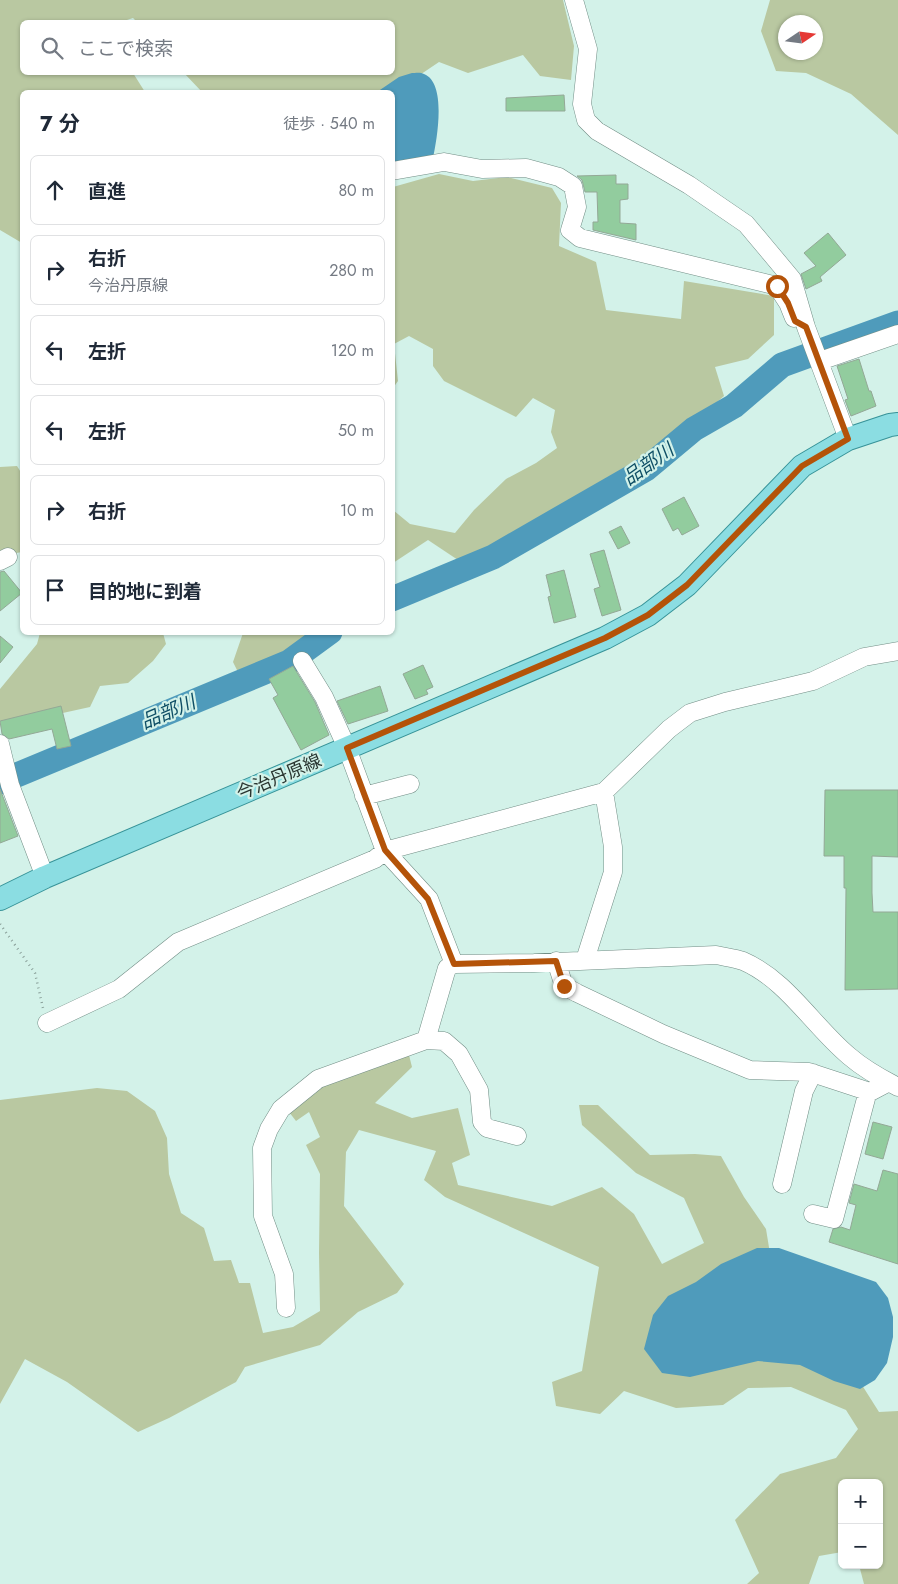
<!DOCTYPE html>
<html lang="ja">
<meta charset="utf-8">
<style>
body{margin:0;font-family:Jost,"Noto Sans JP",sans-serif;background:#f6f6f7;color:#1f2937}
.controls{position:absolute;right:15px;bottom:15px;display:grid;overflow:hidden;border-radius:8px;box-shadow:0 1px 4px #0004}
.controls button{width:45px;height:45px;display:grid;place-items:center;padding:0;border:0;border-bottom:1px solid #e0e1e3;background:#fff;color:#1f2937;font:25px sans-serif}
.compass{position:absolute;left:778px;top:15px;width:45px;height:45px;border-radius:50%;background:#fff;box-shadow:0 1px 4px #0004;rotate:77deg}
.stop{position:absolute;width:15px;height:15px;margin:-11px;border:4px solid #b45309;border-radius:50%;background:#fff}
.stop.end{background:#b45309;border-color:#fff;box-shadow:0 1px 5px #0008}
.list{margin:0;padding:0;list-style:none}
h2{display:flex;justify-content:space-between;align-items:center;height:65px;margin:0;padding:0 20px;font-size:21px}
h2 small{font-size:16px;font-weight:400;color:#747a83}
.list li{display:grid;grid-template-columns:32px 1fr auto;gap:15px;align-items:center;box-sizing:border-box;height:70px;margin:0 10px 10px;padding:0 10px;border:1px solid #e0e1e3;border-radius:8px}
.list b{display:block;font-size:19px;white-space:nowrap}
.list p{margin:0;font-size:16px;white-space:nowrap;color:#747a83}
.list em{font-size:16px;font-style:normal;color:#747a83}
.icon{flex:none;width:28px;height:28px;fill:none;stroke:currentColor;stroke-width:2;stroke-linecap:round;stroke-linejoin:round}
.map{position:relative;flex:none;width:898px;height:1584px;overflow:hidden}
.search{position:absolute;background:#fff;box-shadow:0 1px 4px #0004;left:20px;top:20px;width:375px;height:55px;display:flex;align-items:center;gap:12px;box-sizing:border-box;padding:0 18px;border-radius:8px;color:#747a83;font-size:19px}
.panel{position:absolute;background:#fff;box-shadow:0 1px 4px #0004;left:20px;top:90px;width:375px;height:545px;border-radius:8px}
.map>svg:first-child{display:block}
.green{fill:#b9c8a1;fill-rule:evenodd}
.water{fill:#4f9bbb}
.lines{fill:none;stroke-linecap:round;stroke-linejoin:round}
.river{stroke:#4f9bbb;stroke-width:25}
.building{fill:#92cc9e;stroke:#93a896}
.minor-casing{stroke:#728e86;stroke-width:19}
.major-casing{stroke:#379398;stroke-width:24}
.path{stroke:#8aa09a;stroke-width:2.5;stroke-dasharray:1 4;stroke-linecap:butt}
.minor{stroke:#fff;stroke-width:18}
.major{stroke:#8bdde2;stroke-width:22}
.route{stroke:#b45309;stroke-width:6}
.labels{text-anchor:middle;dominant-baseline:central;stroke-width:4.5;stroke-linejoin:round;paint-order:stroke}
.street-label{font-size:18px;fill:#293531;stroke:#d3f2e9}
.water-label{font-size:19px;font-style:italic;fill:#0e4e65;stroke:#d3f2e9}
</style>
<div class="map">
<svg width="898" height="1584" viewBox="0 0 898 1584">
<rect width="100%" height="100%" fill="#d3f2e9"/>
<path class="green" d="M 0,0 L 563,0 L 574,46 L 571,80 L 540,76 L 523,55 L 468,73 L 439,62 L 393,93 L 202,92 L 184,73 L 392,72 L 392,22 L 137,22 L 133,18 L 121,22 L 22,22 L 22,72 L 133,73 L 145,92 L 22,92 L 22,243 L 0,230 Z
M 770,0 L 898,0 L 898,135 L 851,94 L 806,73 L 776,71 L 761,31 ZM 786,22 L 816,22 L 816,52 L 786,52 Z
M 439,174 L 473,181 L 507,177 L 552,188 L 561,203 L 559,246 L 596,262 L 606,310 L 681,319 L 684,281 L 774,296 L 774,335 L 748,359 L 715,367 L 724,396 L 656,455 L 492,549 L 461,562 L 428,540 L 393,563 L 393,510 L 410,524 L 455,533 L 474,510 L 506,479 L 536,463 L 557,448 L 551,432 L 555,410 L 533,398 L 516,417 L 444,381 L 433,366 L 433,349 L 409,336 L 394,344 L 398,381 L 393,388 L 393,187 Z
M 17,466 L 22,474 L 22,552 L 0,556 L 0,467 Z
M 40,633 L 163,633 L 166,644 L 153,661 L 128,683 L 100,686 L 90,707 L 40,718 L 2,723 L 0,720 L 0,689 L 37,644 Z
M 243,633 L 243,632 L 314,633 L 286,657 L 240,676 L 233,662 Z
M 409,1055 L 412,1067 L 375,1103 L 412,1118 L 458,1108 L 470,1155 L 452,1163 L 458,1185 L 552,1206 L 602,1187 L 634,1214 L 662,1264 L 704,1243 L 684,1198 L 636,1173 L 582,1125 L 579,1105 L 598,1105 L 650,1155 L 695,1154 L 721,1156 L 744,1197 L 766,1229 L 774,1278 L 848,1363 L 879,1412 L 898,1411 L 898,1584 L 864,1584 L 859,1565 L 879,1565 L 879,1483 L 842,1483 L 842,1552 L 819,1556 L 809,1584 L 747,1584 L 759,1573 L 735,1520 L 780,1474 L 836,1458 L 858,1429 L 846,1410 L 791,1387 L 748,1388 L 723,1405 L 676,1408 L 624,1391 L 600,1414 L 556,1406 L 552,1382 L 582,1371 L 599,1267 L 445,1197 L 424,1180 L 436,1151 L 359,1130 L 346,1152 L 344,1206 L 404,1284 L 397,1293 L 358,1312 L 320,1345 L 245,1367 L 236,1382 L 169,1418 L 138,1432 L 67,1382 L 25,1359 L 0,1404 L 0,1100 L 97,1088 L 127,1091 L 155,1111 L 167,1138 L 169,1174 L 181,1213 L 204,1228 L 214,1261 L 231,1260 L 239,1283 L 250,1283 L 263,1333 L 293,1327 L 320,1311 L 319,1253 L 320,1174 L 306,1145 L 320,1137 L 309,1112 L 296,1121 L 289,1112 L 321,1085 Z"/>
<path class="water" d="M 412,73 C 415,73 421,72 424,74 C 447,83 437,139 433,158 L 393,163 L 392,92 L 377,92 L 399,77 Z
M 757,1248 L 779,1248 L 876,1282 L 888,1298 L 893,1317 L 893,1337 L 887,1363 L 875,1380 L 860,1389 L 834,1381 L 800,1365 L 758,1361 L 690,1377 L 662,1373 L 644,1349 L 653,1315 L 668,1296 L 696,1282 L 721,1264 Z"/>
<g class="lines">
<path class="river" d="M 392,599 L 493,557 L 646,469 L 694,429 L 734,406 L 782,365 L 898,323
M 0,782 L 289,662 L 330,632"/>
</g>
<path class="building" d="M 564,95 L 565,111 L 506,111 L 506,98 Z
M 616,175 L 616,184 L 628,184 L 628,199 L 620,200 L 620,223 L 636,224 L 636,240 L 593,230 L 593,222 L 598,222 L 597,192 L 585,192 L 582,180 L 577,176 Z
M 828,233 L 846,255 L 820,277 L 822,281 L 806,289 L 801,274 L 816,266 L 804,253 Z
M 859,359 L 869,391 L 871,391 L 876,406 L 851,416 L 845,400 L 848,399 L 837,366 Z
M 684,497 L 699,526 L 682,535 L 678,528 L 673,531 L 662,509 Z
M 621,526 L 630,543 L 618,549 L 609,532 Z
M 604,550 L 621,610 L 602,616 L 594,589 L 600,587 L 590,554 Z
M 564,570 L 576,617 L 554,623 L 548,597 L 551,596 L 546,575 Z
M 4,571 L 22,593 L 0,611 L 0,572 Z
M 0,636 L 13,647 L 0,663 Z
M 423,665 L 433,687 L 426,690 L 428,694 L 415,699 L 403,674 Z
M 293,666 L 315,702 L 329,735 L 301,750 L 273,698 L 278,695 L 269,679 Z
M 380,686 L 388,711 L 348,724 L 337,701 Z
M 61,706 L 71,746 L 57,749 L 52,729 L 9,739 L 2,734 L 0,721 Z
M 0,789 L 18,836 L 0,843 Z
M 825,790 L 898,790 L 898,857 L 872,856 L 872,893 L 873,912 L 898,912 L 898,989 L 845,990 L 846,888 L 844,888 L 844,856 L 824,856 Z
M 873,1122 L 892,1127 L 883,1159 L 865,1154 Z
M 883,1170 L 898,1174 L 898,1264 L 829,1242 L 833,1229 L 841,1227 L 850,1230 L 856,1205 L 849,1203 L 854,1184 L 877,1191 Z"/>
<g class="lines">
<defs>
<path id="minor" d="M 574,0 L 588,49 L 582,104 L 586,120 L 597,131 L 689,185 L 746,224 L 767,249 L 792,279 L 806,327 L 848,439
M 392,171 L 444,162 L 482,169 L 526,168 L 559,177 L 573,186 L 577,207 L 570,230 L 580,238 L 777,286 L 788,303 L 794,318
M 820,361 L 898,334
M 0,561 L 8,557
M 302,661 L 324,697 L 347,748 L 385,851 L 429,899 L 454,964
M 0,744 L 10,785 L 45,877
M 364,796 L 410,784
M 585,960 L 613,872 L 613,847 L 604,792
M 556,961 L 564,986 L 577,993 L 663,1034 L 750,1070 L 809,1072 L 870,1092 L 889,1082
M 47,1023 L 119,989 L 178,942 L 375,859 L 385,851 L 604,792 L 669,729 L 690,713 L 725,702 L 813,681 L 864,657 L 898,651
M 426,1040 L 444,1041 L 459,1054 L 479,1090 L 482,1122 L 487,1128 L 517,1136
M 782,1184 L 804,1091 L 813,1073
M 813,1214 L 834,1219 L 868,1091
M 286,1308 L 284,1274 L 263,1216 L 262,1148 L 269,1129 L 281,1109 L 318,1079 L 426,1040 L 447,968 L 454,964 L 534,963 L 716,955 C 725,957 735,958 743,961 C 787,980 813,1026 849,1056 C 864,1069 880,1078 898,1087"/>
<path id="major" d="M 0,899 L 45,877 L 605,638 L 648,615 L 687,585 L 802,466 L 848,439 L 890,425 L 898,424"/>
</defs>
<use href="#minor" class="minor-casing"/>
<use href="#major" class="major-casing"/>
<path class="path" d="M 0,924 L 35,973 L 43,1008"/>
<use href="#minor" class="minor"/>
<use href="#major" class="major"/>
</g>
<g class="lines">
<path class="route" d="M 564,986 L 556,961 L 454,964 L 428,899 L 385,850 L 347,748 L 605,638 L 648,615 L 687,585 L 802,466 L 848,439 L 806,327 L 795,321 L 788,303 L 777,286"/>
</g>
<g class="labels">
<g class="street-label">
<text transform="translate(279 777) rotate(-23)">今治丹原線</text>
</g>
<g class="water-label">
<text transform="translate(648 464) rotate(-35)">品部川</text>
<text transform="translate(168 712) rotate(-23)">品部川</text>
</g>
</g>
</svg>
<div class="controls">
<button>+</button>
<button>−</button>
</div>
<svg class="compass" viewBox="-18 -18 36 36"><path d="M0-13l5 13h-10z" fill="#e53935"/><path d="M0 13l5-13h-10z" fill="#747a83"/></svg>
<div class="stop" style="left:777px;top:286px"></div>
<div class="stop end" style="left:564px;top:986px"></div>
<div class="search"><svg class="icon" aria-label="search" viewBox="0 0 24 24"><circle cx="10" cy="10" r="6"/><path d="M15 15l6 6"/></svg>ここで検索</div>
<section class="panel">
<h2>7 分<small>徒歩 · 540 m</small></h2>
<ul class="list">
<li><svg class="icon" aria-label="ahead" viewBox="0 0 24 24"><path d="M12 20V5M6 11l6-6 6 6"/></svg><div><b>直進</b></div><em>80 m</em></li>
<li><svg class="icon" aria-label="right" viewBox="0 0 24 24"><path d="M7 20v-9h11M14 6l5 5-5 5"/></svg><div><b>右折</b><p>今治丹原線</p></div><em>280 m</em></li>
<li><svg class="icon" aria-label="left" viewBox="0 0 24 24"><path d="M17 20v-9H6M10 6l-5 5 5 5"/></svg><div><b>左折</b></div><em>120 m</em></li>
<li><svg class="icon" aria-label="left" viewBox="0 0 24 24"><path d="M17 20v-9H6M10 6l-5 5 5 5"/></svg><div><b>左折</b></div><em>50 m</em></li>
<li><svg class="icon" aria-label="right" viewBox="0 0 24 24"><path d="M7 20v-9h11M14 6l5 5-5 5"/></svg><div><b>右折</b></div><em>10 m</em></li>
<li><svg class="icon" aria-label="arrive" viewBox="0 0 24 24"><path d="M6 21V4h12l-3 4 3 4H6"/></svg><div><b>目的地に到着</b></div></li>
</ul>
</section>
</div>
